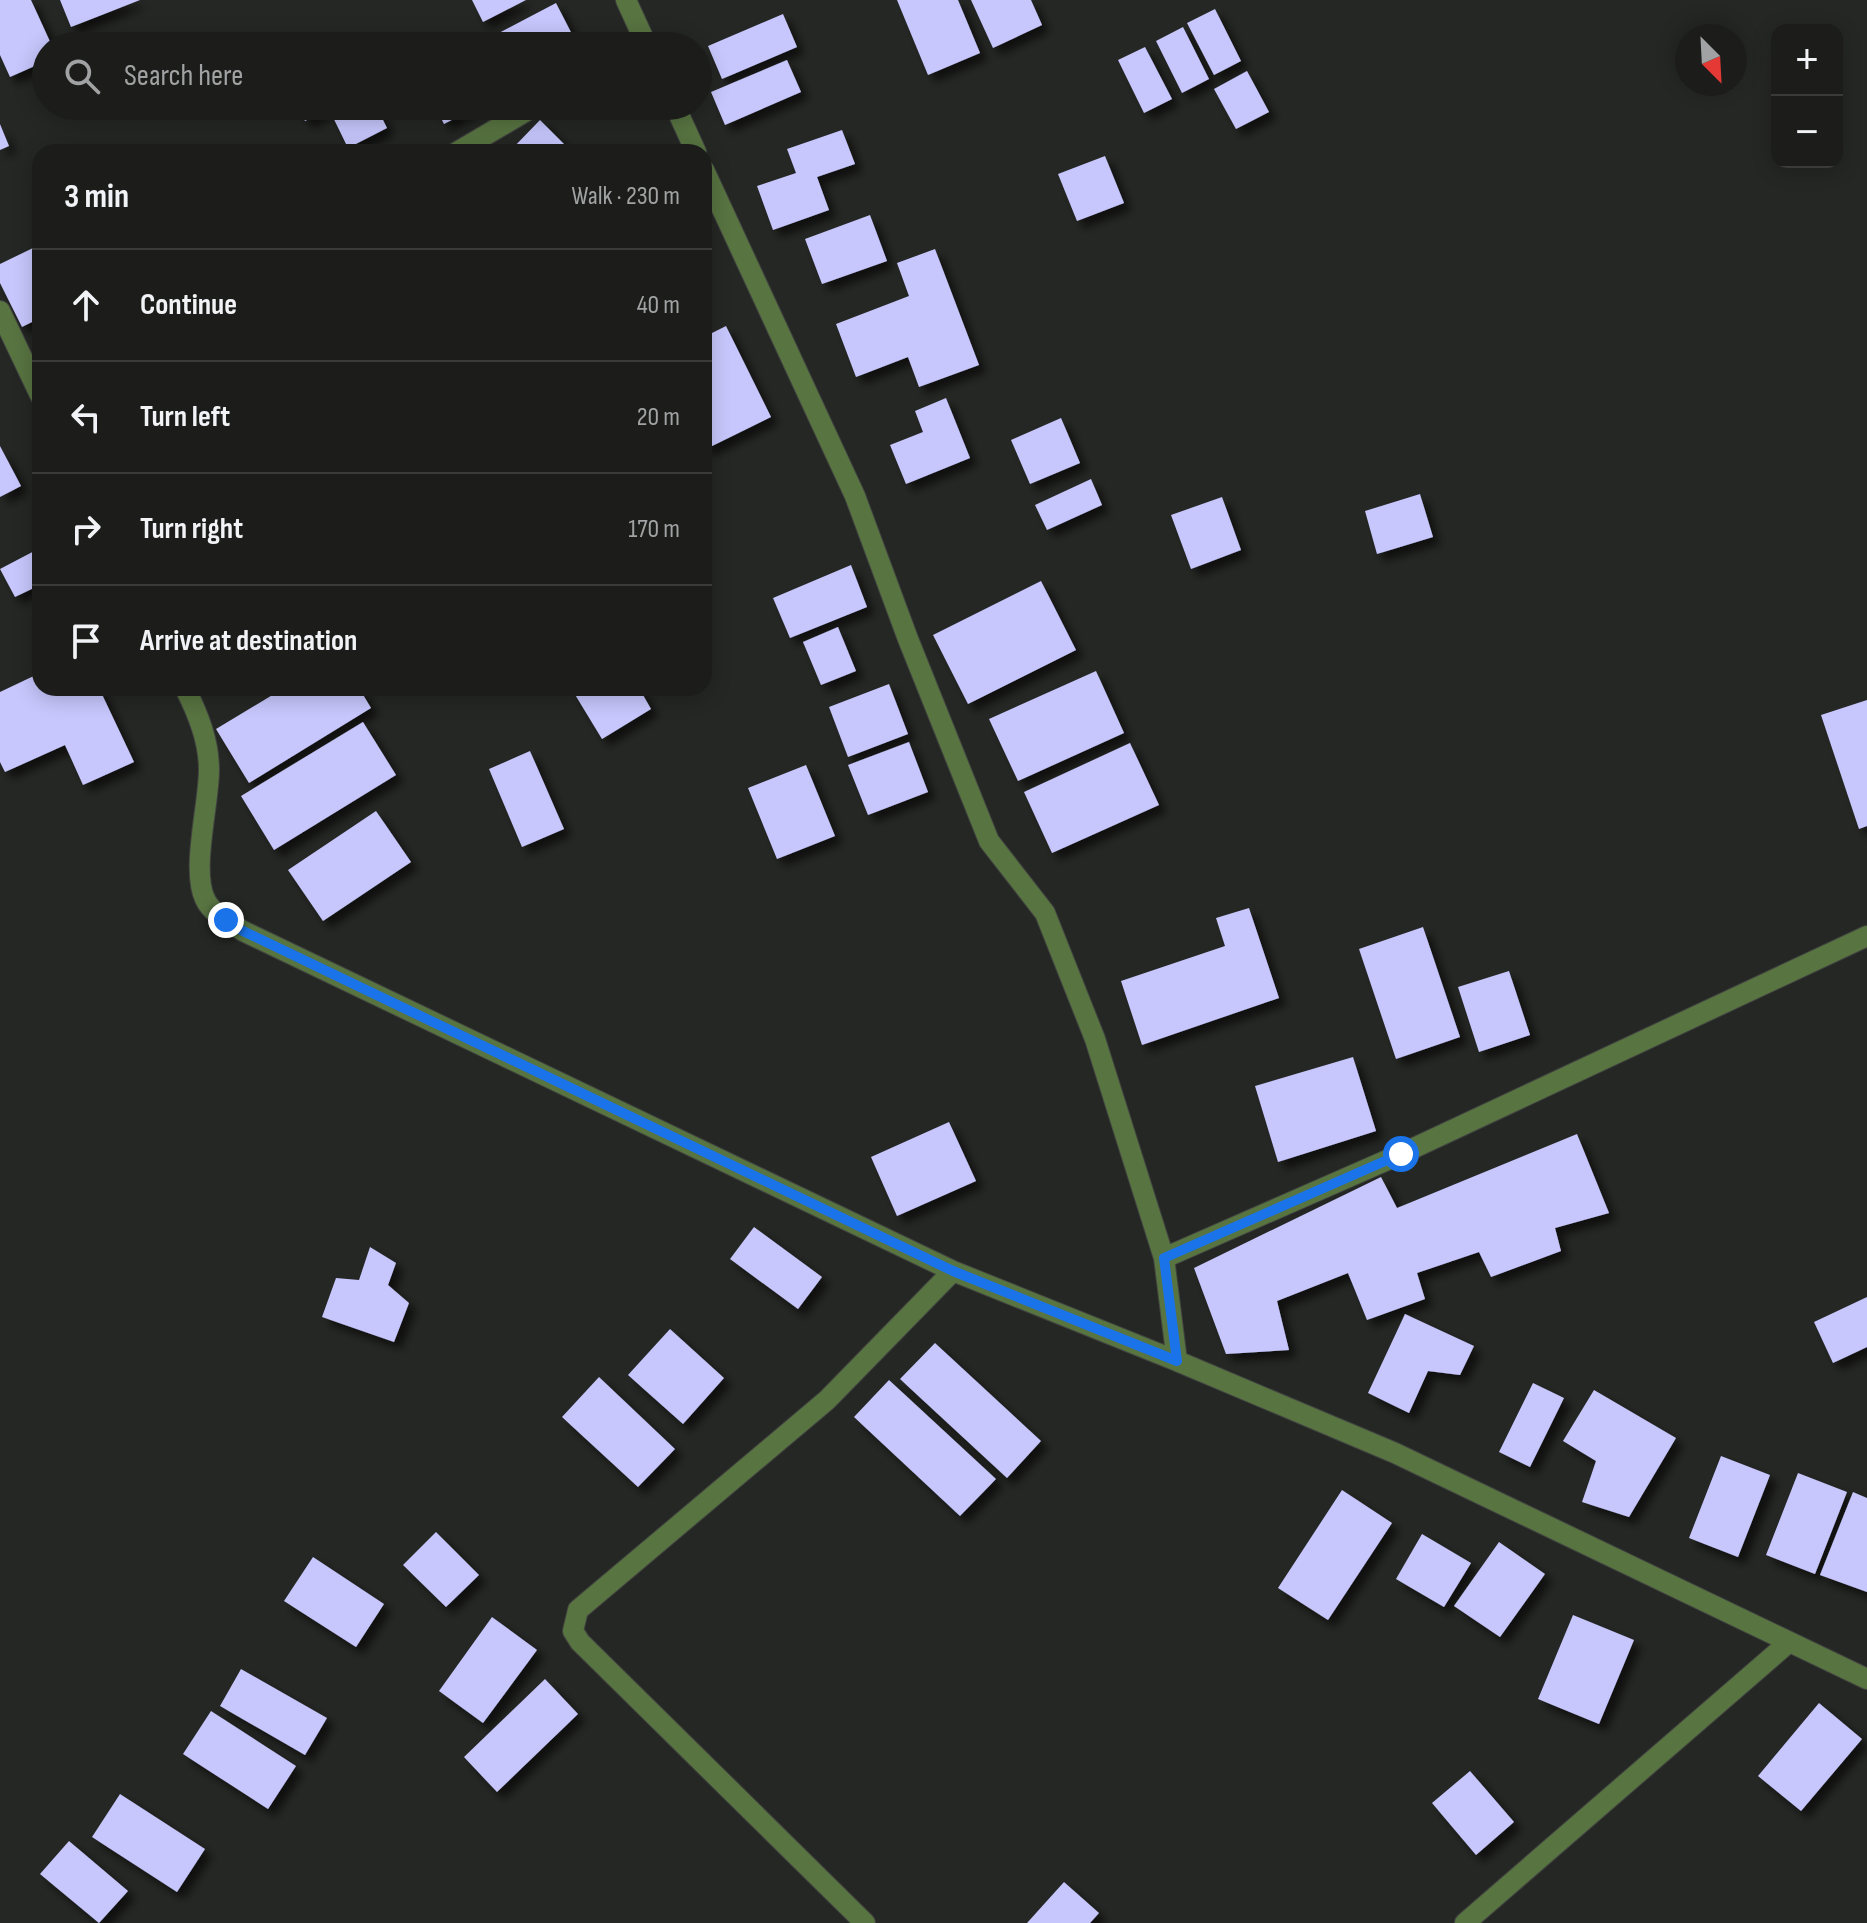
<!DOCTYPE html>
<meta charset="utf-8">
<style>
body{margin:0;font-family:"Sofia Sans Condensed",sans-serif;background:#292a28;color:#f1f3f6}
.controls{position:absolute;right:24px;top:24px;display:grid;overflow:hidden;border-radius:16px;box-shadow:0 4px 20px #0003}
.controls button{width:72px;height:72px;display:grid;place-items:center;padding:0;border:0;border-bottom:2px solid #3a3b3a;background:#1c1d1b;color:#f1f3f6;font:40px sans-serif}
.compass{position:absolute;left:1675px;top:24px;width:72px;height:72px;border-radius:50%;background:#1c1d1b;box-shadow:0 4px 20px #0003;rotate:156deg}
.stop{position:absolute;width:24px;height:24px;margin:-18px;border:6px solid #1a73e8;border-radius:50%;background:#fff}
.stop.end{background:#1a73e8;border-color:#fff;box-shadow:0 2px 8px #0008}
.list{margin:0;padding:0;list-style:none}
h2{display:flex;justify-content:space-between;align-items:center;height:104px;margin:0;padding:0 32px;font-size:34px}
h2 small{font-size:26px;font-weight:400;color:#a0a2a3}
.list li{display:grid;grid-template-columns:52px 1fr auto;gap:24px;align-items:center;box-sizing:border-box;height:112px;padding:0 32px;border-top:2px solid #3a3b3a}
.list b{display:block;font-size:30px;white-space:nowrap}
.list em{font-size:26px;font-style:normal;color:#a0a2a3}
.icon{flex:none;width:44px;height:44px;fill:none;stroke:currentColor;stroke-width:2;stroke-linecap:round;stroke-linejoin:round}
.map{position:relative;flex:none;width:1867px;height:1923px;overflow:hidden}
.search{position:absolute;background:#1c1d1b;box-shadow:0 4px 20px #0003;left:32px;top:32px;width:680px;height:88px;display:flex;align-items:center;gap:20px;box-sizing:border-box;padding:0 28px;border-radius:44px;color:#a0a2a3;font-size:30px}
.panel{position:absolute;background:#1c1d1b;box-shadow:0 4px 20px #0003;left:32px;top:144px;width:680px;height:552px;border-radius:24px}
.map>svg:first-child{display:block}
.building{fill:#c7c7fd;filter:url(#shadow)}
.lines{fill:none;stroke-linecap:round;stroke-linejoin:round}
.minor-casing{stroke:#424441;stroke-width:22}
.minor{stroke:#587441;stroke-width:20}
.route{stroke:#1a73e8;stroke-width:10}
</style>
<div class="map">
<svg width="1867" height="1923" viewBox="0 0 1867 1923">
<defs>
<filter id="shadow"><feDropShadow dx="7" dy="7" stdDeviation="4" flood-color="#0009"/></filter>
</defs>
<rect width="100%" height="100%" fill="#252724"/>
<path class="building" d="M 0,0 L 31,0 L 52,46 L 46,46 L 46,61 L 10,77 L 0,55 Z
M 60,0 L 140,0 L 71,27 Z
M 472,0 L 526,0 L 483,22 Z
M 897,0 L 958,0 L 980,53 L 928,75 Z
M 971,0 L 1031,0 L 1042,25 L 993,48 Z
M 556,3 L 578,46 L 474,46 Z
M 1215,9 L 1241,61 L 1214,75 L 1187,23 Z
M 783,14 L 797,47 L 722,79 L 708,46 Z
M 1183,27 L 1209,79 L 1182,93 L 1156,41 Z
M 1145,47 L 1172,99 L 1144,113 L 1118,60 Z
M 787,60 L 801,92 L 725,125 L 711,92 Z
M 1247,71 L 1269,112 L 1236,129 L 1214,89 Z
M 298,106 L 376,106 L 387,128 L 348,148 L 329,109 L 305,121 Z
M 435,106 L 478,106 L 444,124 Z
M 540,120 L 572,152 L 509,152 Z
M 0,124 L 9,146 L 0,150 Z
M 842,130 L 855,164 L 817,177 L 829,210 L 773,230 L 757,186 L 796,173 L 787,149 Z
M 1105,156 L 1124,203 L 1077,221 L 1058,174 Z
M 870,215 L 887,261 L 822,284 L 805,239 Z
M 33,248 L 40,262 L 40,318 L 22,327 L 0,283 L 0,264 Z
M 935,249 L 979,365 L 919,387 L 908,357 L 856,377 L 836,324 L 909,296 L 897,263 Z
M 726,326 L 771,417 L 704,450 L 704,337 Z
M 946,398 L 970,458 L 906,484 L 890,445 L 923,432 L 915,411 Z
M 1061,418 L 1080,463 L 1030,484 L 1011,440 Z
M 0,446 L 21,486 L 0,497 Z
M 1091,479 L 1102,505 L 1047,530 L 1035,505 Z
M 1420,494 L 1433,537 L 1377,554 L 1365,511 Z
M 1222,497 L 1241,550 L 1191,569 L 1171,515 Z
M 40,548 L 40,585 L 15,597 L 0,569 Z
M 851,565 L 867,607 L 790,638 L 773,598 Z
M 1041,581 L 1076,650 L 968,704 L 933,635 Z
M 838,627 L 856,671 L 821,685 L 803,642 Z
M 1096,671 L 1124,733 L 1018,781 L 989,719 Z
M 40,673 L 40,688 L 99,688 L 134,762 L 83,785 L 65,745 L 5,772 L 0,762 L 0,692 Z
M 889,684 L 908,734 L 848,757 L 829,707 Z
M 284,688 L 359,688 L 371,708 L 249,783 L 216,729 Z
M 571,688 L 639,688 L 651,709 L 602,739 Z
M 1867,700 L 1867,826 L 1859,829 L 1821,715 Z
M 363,722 L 396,775 L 274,850 L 241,796 Z
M 909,742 L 928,792 L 868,815 L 848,765 Z
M 1130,743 L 1159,805 L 1052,853 L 1024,792 Z
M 530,751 L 564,829 L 522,847 L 489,769 Z
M 806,765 L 835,836 L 777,859 L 748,788 Z
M 376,811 L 411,862 L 323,921 L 288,870 Z
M 1249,908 L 1279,998 L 1142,1045 L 1121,981 L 1225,946 L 1216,918 Z
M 1423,927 L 1460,1037 L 1396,1059 L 1359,949 Z
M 1509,971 L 1530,1035 L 1479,1052 L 1458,987 Z
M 1353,1057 L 1376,1131 L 1278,1162 L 1255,1086 Z
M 949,1122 L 976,1181 L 897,1216 L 871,1157 Z
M 1577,1134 L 1609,1213 L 1555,1228 L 1561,1251 L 1491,1277 L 1479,1252 L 1417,1273 L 1425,1299 L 1367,1320 L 1348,1273 L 1277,1301 L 1289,1350 L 1226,1354 L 1194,1268 L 1381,1177 L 1397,1208 Z
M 754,1227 L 822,1277 L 798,1309 L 730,1259 Z
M 370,1247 L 396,1263 L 388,1285 L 409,1303 L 394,1342 L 322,1317 L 336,1278 L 359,1280 Z
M 1867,1297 L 1867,1347 L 1833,1363 L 1814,1322 Z
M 1405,1314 L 1474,1346 L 1460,1375 L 1428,1371 L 1409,1413 L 1368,1393 Z
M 670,1329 L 724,1378 L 683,1424 L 628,1375 Z
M 935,1343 L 1041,1441 L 1007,1478 L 900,1379 Z
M 599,1377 L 675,1449 L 638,1487 L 562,1417 Z
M 889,1380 L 996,1479 L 960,1516 L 854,1417 Z
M 1533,1383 L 1564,1398 L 1530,1467 L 1499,1452 Z
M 1594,1390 L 1676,1438 L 1629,1517 L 1582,1502 L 1596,1461 L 1563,1441 Z
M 1721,1456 L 1770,1475 L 1738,1557 L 1689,1538 Z
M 1798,1473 L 1847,1492 L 1815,1574 L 1766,1555 Z
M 1342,1490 L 1392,1523 L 1328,1620 L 1278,1588 Z
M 1853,1492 L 1867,1498 L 1867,1592 L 1820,1575 Z
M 436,1532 L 479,1575 L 446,1607 L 403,1565 Z
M 1422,1534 L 1471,1563 L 1444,1607 L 1396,1579 Z
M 1499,1542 L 1545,1574 L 1500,1637 L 1454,1606 Z
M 313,1557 L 384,1604 L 356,1647 L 284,1601 Z
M 1573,1615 L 1634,1640 L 1599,1724 L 1538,1699 Z
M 492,1617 L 537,1650 L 483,1723 L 439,1691 Z
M 241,1669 L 327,1718 L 305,1755 L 220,1706 Z
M 545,1679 L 578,1714 L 497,1792 L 464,1757 Z
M 1819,1703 L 1862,1739 L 1801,1811 L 1758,1776 Z
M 211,1711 L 296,1766 L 268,1809 L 183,1754 Z
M 1470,1771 L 1514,1822 L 1476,1855 L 1432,1803 Z
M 120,1794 L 205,1849 L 177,1892 L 92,1837 Z
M 69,1841 L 128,1891 L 99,1923 L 40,1874 Z
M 1064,1882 L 1099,1913 L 1090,1923 L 1027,1923 Z"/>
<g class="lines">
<defs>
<path id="minor" d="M 626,0 L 647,46
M 675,106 L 696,152
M 457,152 L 535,106
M 704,170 L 855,496 L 908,639 L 989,841 L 1045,913 L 1095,1039 L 1164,1258 L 1177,1361 L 1395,1453 L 1867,1679
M 0,311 L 40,395
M 185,688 C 198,714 209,741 209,770 C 209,804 191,870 205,899 C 212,914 230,922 243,931 L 953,1271 L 1177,1361
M 1164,1258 L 1401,1154 L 1867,936
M 865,1923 L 580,1642 L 573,1631 L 578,1610 L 827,1400 L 953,1271
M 1465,1923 L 1788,1643"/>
</defs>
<use href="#minor" class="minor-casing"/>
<use href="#minor" class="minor"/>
</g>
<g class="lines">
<path class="route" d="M 226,920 L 243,931 L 953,1271 L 1177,1361 L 1164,1258 L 1401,1154"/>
</g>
</svg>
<div class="controls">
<button>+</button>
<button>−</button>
</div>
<svg class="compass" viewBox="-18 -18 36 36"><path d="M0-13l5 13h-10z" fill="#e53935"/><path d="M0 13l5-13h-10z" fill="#a0a2a3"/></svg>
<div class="stop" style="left:1401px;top:1154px"></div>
<div class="stop end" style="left:226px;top:920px"></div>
<div class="search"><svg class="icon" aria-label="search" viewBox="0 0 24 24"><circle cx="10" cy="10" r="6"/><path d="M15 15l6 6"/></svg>Search here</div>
<section class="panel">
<h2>3 min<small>Walk · 230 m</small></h2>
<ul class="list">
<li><svg class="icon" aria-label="ahead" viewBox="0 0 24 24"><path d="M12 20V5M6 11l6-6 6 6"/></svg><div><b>Continue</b></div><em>40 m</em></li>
<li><svg class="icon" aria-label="left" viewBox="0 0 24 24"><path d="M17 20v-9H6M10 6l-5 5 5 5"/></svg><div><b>Turn left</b></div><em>20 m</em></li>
<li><svg class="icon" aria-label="right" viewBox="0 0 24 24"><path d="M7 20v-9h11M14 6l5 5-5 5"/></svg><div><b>Turn right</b></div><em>170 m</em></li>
<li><svg class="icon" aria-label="arrive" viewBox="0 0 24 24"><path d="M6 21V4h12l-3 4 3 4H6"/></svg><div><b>Arrive at destination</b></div></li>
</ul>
</section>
</div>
